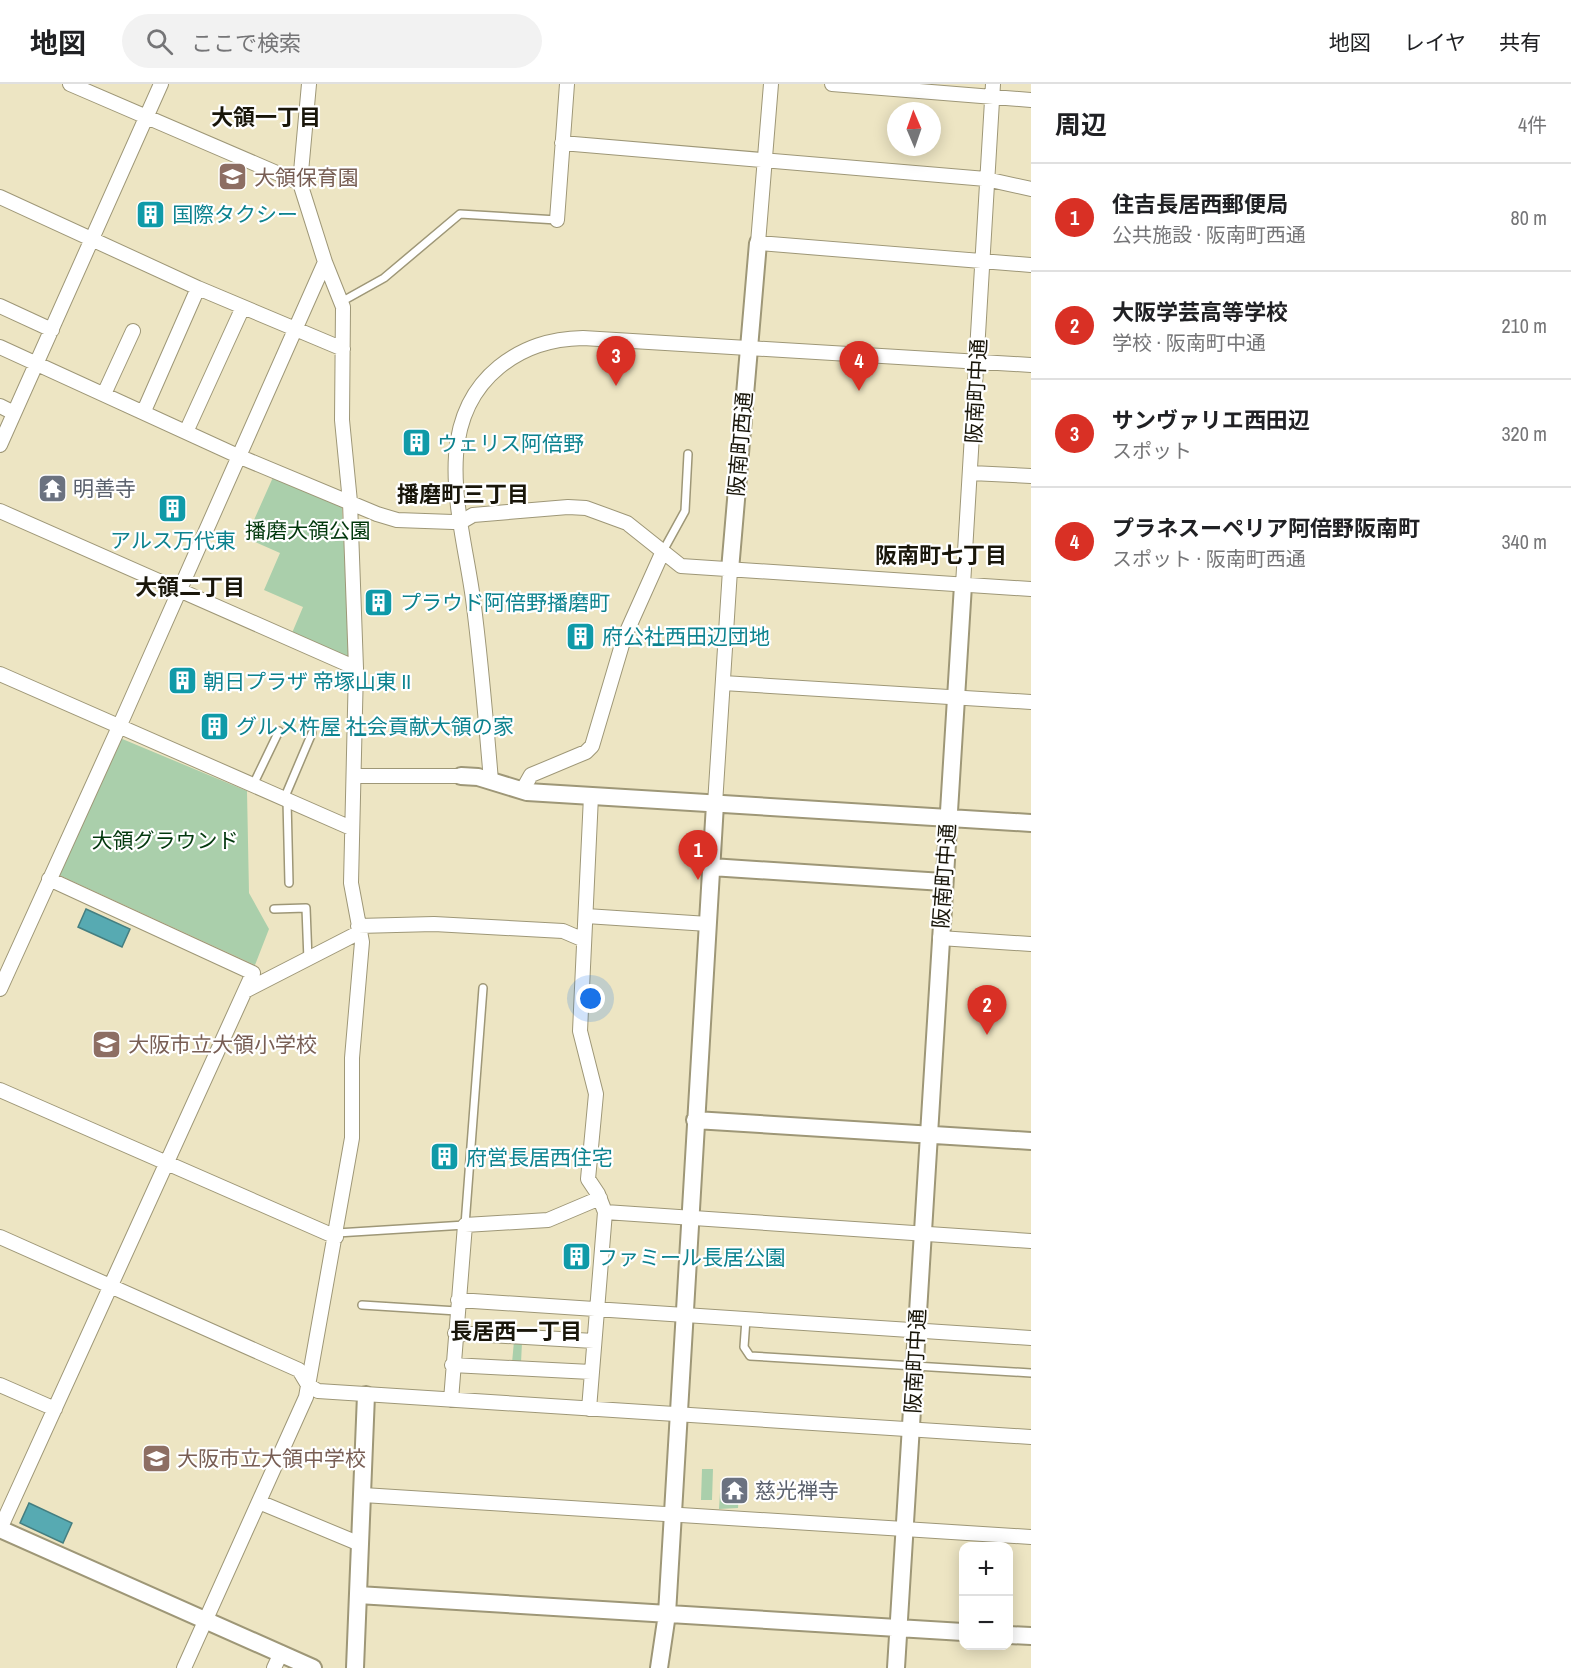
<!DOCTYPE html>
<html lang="ja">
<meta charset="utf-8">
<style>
body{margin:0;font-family:"Archivo Narrow","Noto Sans JP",sans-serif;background:#f2f2f2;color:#202124}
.controls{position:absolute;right:18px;bottom:18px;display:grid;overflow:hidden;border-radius:12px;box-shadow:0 3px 15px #0003}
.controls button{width:54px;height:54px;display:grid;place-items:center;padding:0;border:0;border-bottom:2px solid #e0e0e0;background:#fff;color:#202124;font:30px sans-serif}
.compass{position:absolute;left:887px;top:18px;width:54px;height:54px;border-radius:50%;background:#fff;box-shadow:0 3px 15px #0003;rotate:358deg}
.you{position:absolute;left:591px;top:915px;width:21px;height:21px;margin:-15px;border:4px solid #fff;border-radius:50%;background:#1a73e8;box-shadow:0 0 0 9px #1a73e833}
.badge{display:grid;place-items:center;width:39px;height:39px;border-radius:50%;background:#d93025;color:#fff;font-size:20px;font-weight:700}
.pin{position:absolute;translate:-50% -50px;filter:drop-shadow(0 2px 3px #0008)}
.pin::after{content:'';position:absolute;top:32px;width:21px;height:18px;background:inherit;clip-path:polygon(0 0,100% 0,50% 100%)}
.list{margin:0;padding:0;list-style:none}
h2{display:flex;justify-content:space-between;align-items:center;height:78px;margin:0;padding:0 24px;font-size:26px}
h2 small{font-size:20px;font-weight:400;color:#757577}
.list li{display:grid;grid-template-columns:39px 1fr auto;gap:18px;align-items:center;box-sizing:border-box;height:108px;padding:0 24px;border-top:2px solid #e0e0e0}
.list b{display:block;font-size:22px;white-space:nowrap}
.list p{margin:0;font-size:20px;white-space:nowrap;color:#757577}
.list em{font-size:20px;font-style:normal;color:#757577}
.icon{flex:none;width:33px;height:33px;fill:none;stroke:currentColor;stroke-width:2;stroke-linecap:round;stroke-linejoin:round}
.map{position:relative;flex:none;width:1031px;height:1584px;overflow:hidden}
header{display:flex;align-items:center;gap:36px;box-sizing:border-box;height:84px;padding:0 30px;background:#fff;border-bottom:2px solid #e0e0e0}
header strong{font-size:28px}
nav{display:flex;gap:33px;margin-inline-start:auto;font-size:21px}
.search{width:420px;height:54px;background:#f2f2f2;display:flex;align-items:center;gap:15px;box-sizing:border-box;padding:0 21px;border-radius:33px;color:#757577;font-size:22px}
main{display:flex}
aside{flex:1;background:#fff}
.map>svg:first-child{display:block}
.green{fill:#aacfab}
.water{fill:#57aab2;stroke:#447e80;stroke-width:1.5}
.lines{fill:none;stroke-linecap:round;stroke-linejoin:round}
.service-casing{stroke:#9e9777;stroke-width:10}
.minor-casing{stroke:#9e9777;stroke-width:16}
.tertiary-casing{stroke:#9e9777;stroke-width:20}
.service{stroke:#fff;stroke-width:7}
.minor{stroke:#fff;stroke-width:14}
.tertiary{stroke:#fff;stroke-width:16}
.labels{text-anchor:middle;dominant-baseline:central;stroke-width:4.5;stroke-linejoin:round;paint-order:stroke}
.education-label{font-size:21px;fill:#785e54;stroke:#fff;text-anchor:start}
.culture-label{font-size:21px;fill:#0d838f;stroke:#fff;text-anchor:start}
.street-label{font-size:21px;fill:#19160a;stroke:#fff}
.worship-label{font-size:21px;fill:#5b616d;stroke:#fff;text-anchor:start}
.park-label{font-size:21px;fill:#02380d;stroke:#fff}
.neighbourhood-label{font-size:22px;font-weight:bold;fill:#19160a;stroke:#fff}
</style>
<header>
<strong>地図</strong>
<div class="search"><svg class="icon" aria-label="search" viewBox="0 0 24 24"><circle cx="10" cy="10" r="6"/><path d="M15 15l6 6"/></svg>ここで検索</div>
<nav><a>地図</a><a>レイヤ</a><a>共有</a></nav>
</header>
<main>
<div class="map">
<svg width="1031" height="1584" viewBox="0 0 1031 1584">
<rect width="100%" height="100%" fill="#ede5c3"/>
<path class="green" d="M 274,391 L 338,420 L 342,424 L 350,575 L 292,549 L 303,523 L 264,506 L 280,469 L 246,454 Z
M 120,654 L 247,707 L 249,809 L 269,845 L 255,881 L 59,791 Z
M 514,1257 L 522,1258 L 521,1279 L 512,1279 Z
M 702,1385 L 713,1385 L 712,1416 L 701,1416 Z
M 720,1409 L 739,1410 L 738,1424 L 719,1425 Z"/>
<path class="water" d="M 86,825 L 130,845 L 122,863 L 78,843 Z
M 29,1419 L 72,1439 L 63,1459 L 20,1439 Z"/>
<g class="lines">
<defs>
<path id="service" d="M 341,218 L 384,194 L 460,130 L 557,136
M 663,467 L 685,427 L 688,370
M 253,701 L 279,647
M 284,715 L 312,649
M 287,716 L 289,799
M 274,825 L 306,824 L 308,876
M 337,1149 L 465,1141 L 483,904
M 362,1221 L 457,1227
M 746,1235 L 744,1263 L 750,1272 L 1031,1289"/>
<path id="minor" d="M 70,0 L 300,99
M 771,0 L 758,159 L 1031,181
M 832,0 L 1031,16
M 562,59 L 986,95 L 1031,105
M 0,113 L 198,204 L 343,265
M 557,136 L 567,0
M 0,222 L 52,246
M 0,263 L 238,372 L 377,430 L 397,436 L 453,438 L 461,438 L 473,431 L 568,423 L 586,424 L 627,439 L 681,482 L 1031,505
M 104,310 L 133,247
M 0,322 L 14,329
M 144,327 L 198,204
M 186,348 L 243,223
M 0,361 L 161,0
M 971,389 L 1031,392
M 0,427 L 356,584
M 963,501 L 993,0
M 0,590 L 351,744
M 723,599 L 1031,618
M 354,692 L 461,692
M 491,697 C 486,636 481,576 473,515 C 463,439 428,341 499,283 C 524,263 550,255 583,254 L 1031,281
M 522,707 L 531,691 L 586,668 L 592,662 L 624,554 L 663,467
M 715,720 L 730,486
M 586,832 L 708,840
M 358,842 L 434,840 L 563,847 L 584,856
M 940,854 L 1031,860
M 0,905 L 119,643 L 325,178
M 245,907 L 358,849
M 0,1006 L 336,1153
M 605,1128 L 1031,1157
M 0,1153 L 299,1286 L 308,1301 L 318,1307 L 1031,1353
M 458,1216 L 1031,1254
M 455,1249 L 594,1257
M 452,1281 L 591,1288
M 0,1301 L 55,1325
M 451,1316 L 465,1141 L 548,1136 L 600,1114
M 589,1325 L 605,1128 L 598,1110 L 588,1095 L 596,1010 L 580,947 L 591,712
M 363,1411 L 1031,1453
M 259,1418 L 360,1460
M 0,1445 L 253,889 L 49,795
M 184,1584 L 306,1313 L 352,1054 L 352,974 L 362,858 L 351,799 L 356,584 L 350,418 L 342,336 L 343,223 L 325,178 L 300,99 L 309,0
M 274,1584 L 281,1569"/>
<path id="tertiary" d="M 730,486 L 758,159
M 461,692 L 478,693 L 527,708 L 1031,739
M 711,783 L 943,798
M 695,1036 L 1031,1057
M 0,1445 L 313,1584
M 358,1511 L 963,1548
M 1008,1551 L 1031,1552
M 355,1584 L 366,1311
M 659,1584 L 667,1530 L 715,720
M 896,1584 L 963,501"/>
</defs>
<use href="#service" class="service-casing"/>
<use href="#minor" class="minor-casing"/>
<use href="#tertiary" class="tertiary-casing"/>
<use href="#service" class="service"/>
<use href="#minor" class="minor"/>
<use href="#tertiary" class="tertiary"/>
</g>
<defs>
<symbol id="school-square" viewBox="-11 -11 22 22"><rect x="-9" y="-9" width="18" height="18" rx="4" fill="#8d6e63" stroke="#fff"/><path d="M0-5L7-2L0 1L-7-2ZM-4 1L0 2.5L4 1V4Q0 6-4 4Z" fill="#fff"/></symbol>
<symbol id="building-square" viewBox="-11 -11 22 22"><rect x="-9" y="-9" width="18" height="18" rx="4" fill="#0f9aa8" stroke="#fff"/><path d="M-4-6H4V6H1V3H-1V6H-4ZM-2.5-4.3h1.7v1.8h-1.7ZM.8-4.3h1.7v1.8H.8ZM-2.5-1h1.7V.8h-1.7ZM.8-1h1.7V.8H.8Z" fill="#fff"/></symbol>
<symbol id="temple-square" viewBox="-11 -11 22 22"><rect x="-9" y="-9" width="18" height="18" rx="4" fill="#6b7280" stroke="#fff"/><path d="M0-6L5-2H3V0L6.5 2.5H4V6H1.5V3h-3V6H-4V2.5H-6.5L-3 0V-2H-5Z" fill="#fff"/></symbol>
</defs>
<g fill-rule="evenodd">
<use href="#school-square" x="216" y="76" width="33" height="33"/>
<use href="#building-square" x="134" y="114" width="33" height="33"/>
<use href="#building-square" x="400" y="342" width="33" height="33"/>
<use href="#temple-square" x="36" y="388" width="33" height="33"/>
<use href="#building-square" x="156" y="408" width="33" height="33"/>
<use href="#building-square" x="362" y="502" width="33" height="33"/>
<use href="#building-square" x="564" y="536" width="33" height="33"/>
<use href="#building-square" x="166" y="580" width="33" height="33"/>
<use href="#building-square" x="198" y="626" width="33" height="33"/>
<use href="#school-square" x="90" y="944" width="33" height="33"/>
<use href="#building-square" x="428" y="1056" width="33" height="33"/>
<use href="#building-square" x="560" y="1156" width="33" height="33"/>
<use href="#school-square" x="140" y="1358" width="33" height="33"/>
<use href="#temple-square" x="718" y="1390" width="33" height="33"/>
</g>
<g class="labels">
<g class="education-label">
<text x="254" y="93">大領保育園</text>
<text x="128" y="960">大阪市立大領小学校</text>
<text x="177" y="1374">大阪市立大領中学校</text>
</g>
<g class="culture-label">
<text x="172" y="130">国際タクシー</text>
<text x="437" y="359">ウェリス阿倍野</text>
<text x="173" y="456" text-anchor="middle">アルス万代東</text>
<text x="400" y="518">プラウド阿倍野播磨町</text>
<text x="602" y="552">府公社西田辺団地</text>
<text x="203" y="597">朝日プラザ 帝塚山東 II</text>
<text x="236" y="642">グルメ杵屋 社会貢献大領の家</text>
<text x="466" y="1073">府営長居西住宅</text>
<text x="597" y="1173">ファミール長居公園</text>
</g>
<g class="street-label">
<text transform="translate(976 307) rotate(-87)">阪南町中通</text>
<text transform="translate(740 360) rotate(-85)">阪南町西通</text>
<text transform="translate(944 792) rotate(-86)">阪南町中通</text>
<text transform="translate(915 1277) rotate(-87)">阪南町中通</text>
</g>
<g class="worship-label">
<text x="73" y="404">明善寺</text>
<text x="755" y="1406">慈光禅寺</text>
</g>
<g class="park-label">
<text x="308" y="446">播磨大領公園</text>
<text x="165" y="756">大領グラウンド</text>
</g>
<g class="neighbourhood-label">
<text x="266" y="33">大領一丁目</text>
<text x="463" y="410">播磨町三丁目</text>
<text x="941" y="471">阪南町七丁目</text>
<text x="190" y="503">大領二丁目</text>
<text x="516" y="1247">長居西一丁目</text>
</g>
</g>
</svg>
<div class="controls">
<button>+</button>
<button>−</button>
</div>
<svg class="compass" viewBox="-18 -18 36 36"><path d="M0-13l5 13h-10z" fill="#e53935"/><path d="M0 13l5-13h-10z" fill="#757577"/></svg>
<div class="you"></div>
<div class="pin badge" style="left:698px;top:796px">1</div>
<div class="pin badge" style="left:987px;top:951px">2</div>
<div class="pin badge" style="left:616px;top:302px">3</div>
<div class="pin badge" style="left:859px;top:307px">4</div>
</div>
<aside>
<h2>周辺<small>4件</small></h2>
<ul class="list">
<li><span class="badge">1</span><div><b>住吉長居西郵便局</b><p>公共施設 · 阪南町西通</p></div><em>80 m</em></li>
<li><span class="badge">2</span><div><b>大阪学芸高等学校</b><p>学校 · 阪南町中通</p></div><em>210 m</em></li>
<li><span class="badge">3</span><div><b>サンヴァリエ西田辺</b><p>スポット</p></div><em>320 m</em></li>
<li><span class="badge">4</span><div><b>プラネスーペリア阿倍野阪南町</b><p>スポット · 阪南町西通</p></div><em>340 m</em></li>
</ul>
</aside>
</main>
